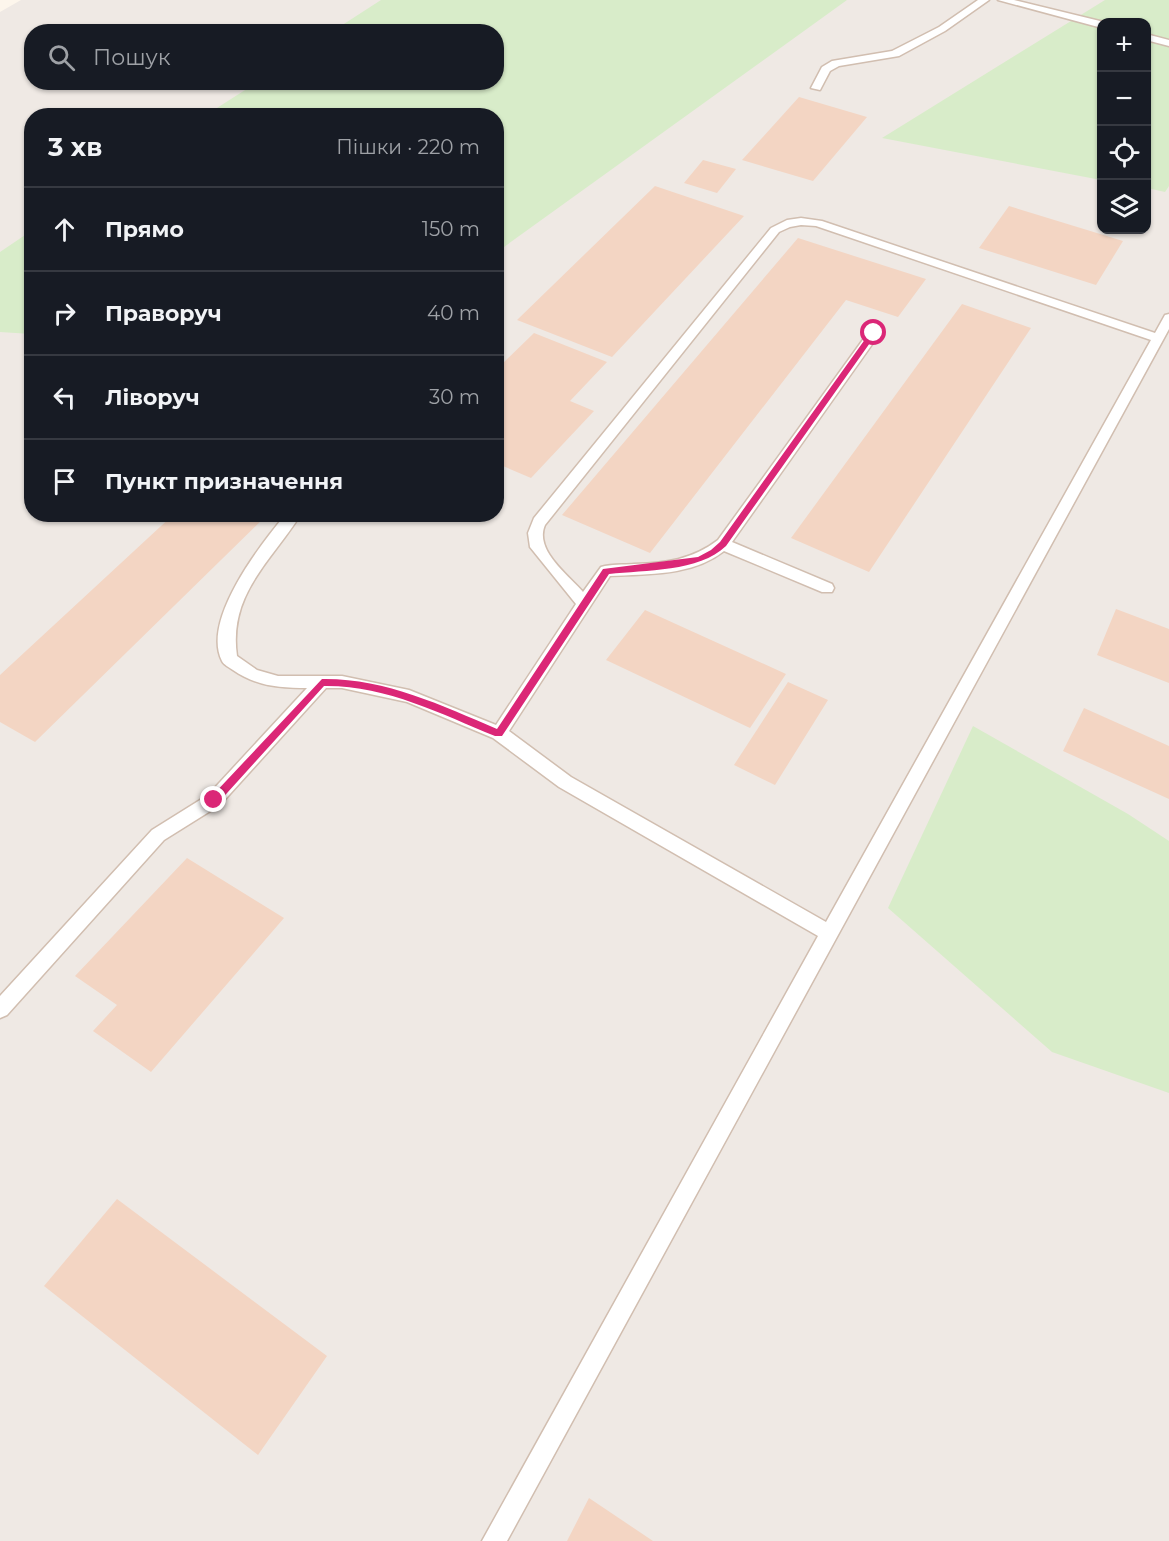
<!DOCTYPE html>
<html lang="uk">
<meta charset="utf-8">
<style>
body{margin:0;font-family:Montserrat,sans-serif;background:#242831;color:#f1f3f6}
.controls{position:absolute;right:18px;top:18px;display:grid;overflow:hidden;border-radius:12px;box-shadow:0 2px 4px #0004}
.controls button{width:54px;height:54px;display:grid;place-items:center;padding:0;border:0;border-bottom:2px solid #363941;background:#171b24;color:#f1f3f6;font:30px sans-serif}
.stop{position:absolute;width:18px;height:18px;margin:-14px;border:4px solid #db2777;border-radius:50%;background:#fff}
.stop.end{background:#db2777;border-color:#fff;box-shadow:0 2px 6px #0008}
.list{margin:0;padding:0;list-style:none}
h2{display:flex;justify-content:space-between;align-items:center;height:78px;margin:0;padding:0 24px;font-size:26px}
h2 small{font-size:20px;font-weight:400;color:#9ea1a6}
.list li{display:grid;grid-template-columns:39px 1fr auto;gap:18px;align-items:center;box-sizing:border-box;height:84px;padding:0 24px;border-top:2px solid #363941}
.list b{display:block;font-size:22px;white-space:nowrap}
.list em{font-size:20px;font-style:normal;color:#9ea1a6}
.icon{flex:none;width:33px;height:33px;fill:none;stroke:currentColor;stroke-width:2;stroke-linecap:round;stroke-linejoin:round}
.map{position:relative;flex:none;width:1169px;height:1541px;overflow:hidden}
.search{position:absolute;background:#171b24;box-shadow:0 2px 4px #0004;left:24px;top:24px;width:480px;height:66px;display:flex;align-items:center;gap:15px;box-sizing:border-box;padding:0 21px;border-radius:24px;color:#9ea1a6;font-size:22px}
.panel{position:absolute;background:#171b24;box-shadow:0 2px 4px #0004;left:24px;top:108px;width:480px;height:414px;border-radius:24px}
.map>svg:first-child{display:block}
.industrial{fill:#efe9e4;fill-rule:evenodd}
.green{fill:#d8ecc9}
.building{fill:#f3d5c3}
.lines{fill:none;stroke-linecap:round;stroke-linejoin:round}
.lane-casing{stroke:#d1beb0;stroke-width:3}
.lane{fill:#fff;fill-rule:evenodd}
.route{fill:#db2777}
</style>
<div class="map">
<svg width="1169" height="1541" viewBox="0 0 1169 1541">
<rect width="100%" height="100%" fill="#fdf6ec"/>
<path class="industrial" d="M 21,0 L 1169,0 L 1169,1541 L 0,1541 L 0,12 ZM 1102,22 L 1146,22 L 1146,230 L 1102,230 ZM 32,32 L 496,32 L 496,82 L 32,82 ZM 32,116 L 496,116 L 496,514 L 32,514 Z"/>
<path class="green" d="M 381,0 L 847,0 L 497,252 L 496,116 L 206,115 L 256,83 L 496,82 L 496,32 L 333,31 Z
M 1105,0 L 1169,0 L 1169,186 L 1165,192 L 1147,188 L 1146,22 L 1102,22 L 1101,180 L 882,138 Z
M 31,231 L 31,334 L 0,332 L 0,252 Z
M 973,726 L 1128,814 L 1169,841 L 1169,1093 L 1052,1052 L 888,908 Z"/>
<path class="building" d="M 799,97 L 867,117 L 813,181 L 742,160 Z
M 703,160 L 736,169 L 717,193 L 684,183 Z
M 655,186 L 744,216 L 612,357 L 517,320 Z
M 1009,206 L 1123,241 L 1096,285 L 979,248 Z
M 798,238 L 926,279 L 898,317 L 846,300 L 650,553 L 562,515 Z
M 962,304 L 1031,328 L 869,572 L 791,538 Z
M 534,333 L 607,362 L 570,401 L 594,411 L 531,478 L 496,463 L 496,370 Z
M 174,514 L 266,516 L 35,742 L 0,722 L 0,675 Z
M 1116,609 L 1169,629 L 1169,683 L 1097,655 Z
M 645,610 L 786,674 L 750,728 L 606,660 Z
M 788,682 L 828,700 L 775,785 L 734,765 Z
M 1084,708 L 1169,746 L 1169,799 L 1063,751 Z
M 187,858 L 284,918 L 151,1072 L 93,1031 L 117,1005 L 75,976 Z
M 117,1199 L 327,1356 L 258,1455 L 44,1286 Z
M 589,1498 L 653,1541 L 567,1541 Z"/>
<g class="lines">
<defs>
<path id="lane" d="M 978,0 L 989,0 L 945,31 L 899,56 L 839,66 L 830,71 L 820,90 L 811,88 L 822,67 L 832,61 L 892,51 L 939,27 Z
M 998,0 L 1014,0 L 1104,22 L 1102,22 L 1102,28 Z
M 1146,34 L 1169,40 L 1169,46 L 1146,40 Z
M 801,218 L 822,221 L 1155,333 L 1165,315 L 1169,314 L 1169,329 L 507,1541 L 482,1541 L 818,936 L 559,787 L 493,738 L 407,702 L 342,688 L 326,688 L 220,805 L 164,840 L 7,1015 L 0,1018 L 0,996 L 152,830 L 208,795 L 307,688 C 279,688 256,686 233,670 C 229,667 224,665 222,661 C 201,620 261,544 286,514 L 301,514 C 271,562 228,594 237,656 L 257,670 L 278,676 L 342,676 L 409,690 L 496,725 L 576,604 L 530,547 L 528,533 L 534,518 L 771,228 L 787,220 ZM 801,225 L 816,226 L 1151,340 L 826,922 L 571,777 L 509,731 L 610,576 C 649,574 692,576 724,551 L 822,592 L 832,592 L 834,588 L 832,584 L 732,542 L 878,336 L 880,333 L 874,329 L 870,330 L 718,540 C 692,560 665,563 634,564 C 623,565 611,564 601,567 L 583,592 C 568,575 534,550 545,525 L 779,232 L 790,227 Z"/>
</defs>
<use href="#lane" class="lane-casing"/>
<use href="#lane" class="lane"/>
</g>
<path class="route" d="M 871,331 L 877,333 L 726,546 C 699,572 645,570 609,574 L 502,736 L 495,736 C 441,714 385,685 324,686 L 218,803 L 211,803 L 211,797 L 322,679 C 384,678 441,705 497,729 L 603,569 L 698,557 L 711,550 L 720,542 Z"/>
</svg>
<div class="controls">
<button>+</button>
<button>−</button>
<button><svg class="icon" aria-label="locate" viewBox="0 0 24 24"><circle cx="12" cy="12" r="6"/><path d="M12 2v4M12 18v4M2 12h4M18 12h4"/></svg></button>
<button><svg class="icon" aria-label="layers" viewBox="0 0 24 24"><path d="M12 4l9 5-9 5-9-5zM3 14l9 5 9-5"/></svg></button>
</div>
<div class="stop" style="left:874px;top:333px"></div>
<div class="stop end" style="left:214px;top:800px"></div>
<div class="search"><svg class="icon" aria-label="search" viewBox="0 0 24 24"><circle cx="10" cy="10" r="6"/><path d="M15 15l6 6"/></svg>Пошук</div>
<section class="panel">
<h2>3 хв<small>Пішки · 220 m</small></h2>
<ul class="list">
<li><svg class="icon" aria-label="ahead" viewBox="0 0 24 24"><path d="M12 20V5M6 11l6-6 6 6"/></svg><div><b>Прямо</b></div><em>150 m</em></li>
<li><svg class="icon" aria-label="right" viewBox="0 0 24 24"><path d="M7 20v-9h11M14 6l5 5-5 5"/></svg><div><b>Праворуч</b></div><em>40 m</em></li>
<li><svg class="icon" aria-label="left" viewBox="0 0 24 24"><path d="M17 20v-9H6M10 6l-5 5 5 5"/></svg><div><b>Ліворуч</b></div><em>30 m</em></li>
<li><svg class="icon" aria-label="arrive" viewBox="0 0 24 24"><path d="M6 21V4h12l-3 4 3 4H6"/></svg><div><b>Пункт призначення</b></div></li>
</ul>
</section>
</div>
